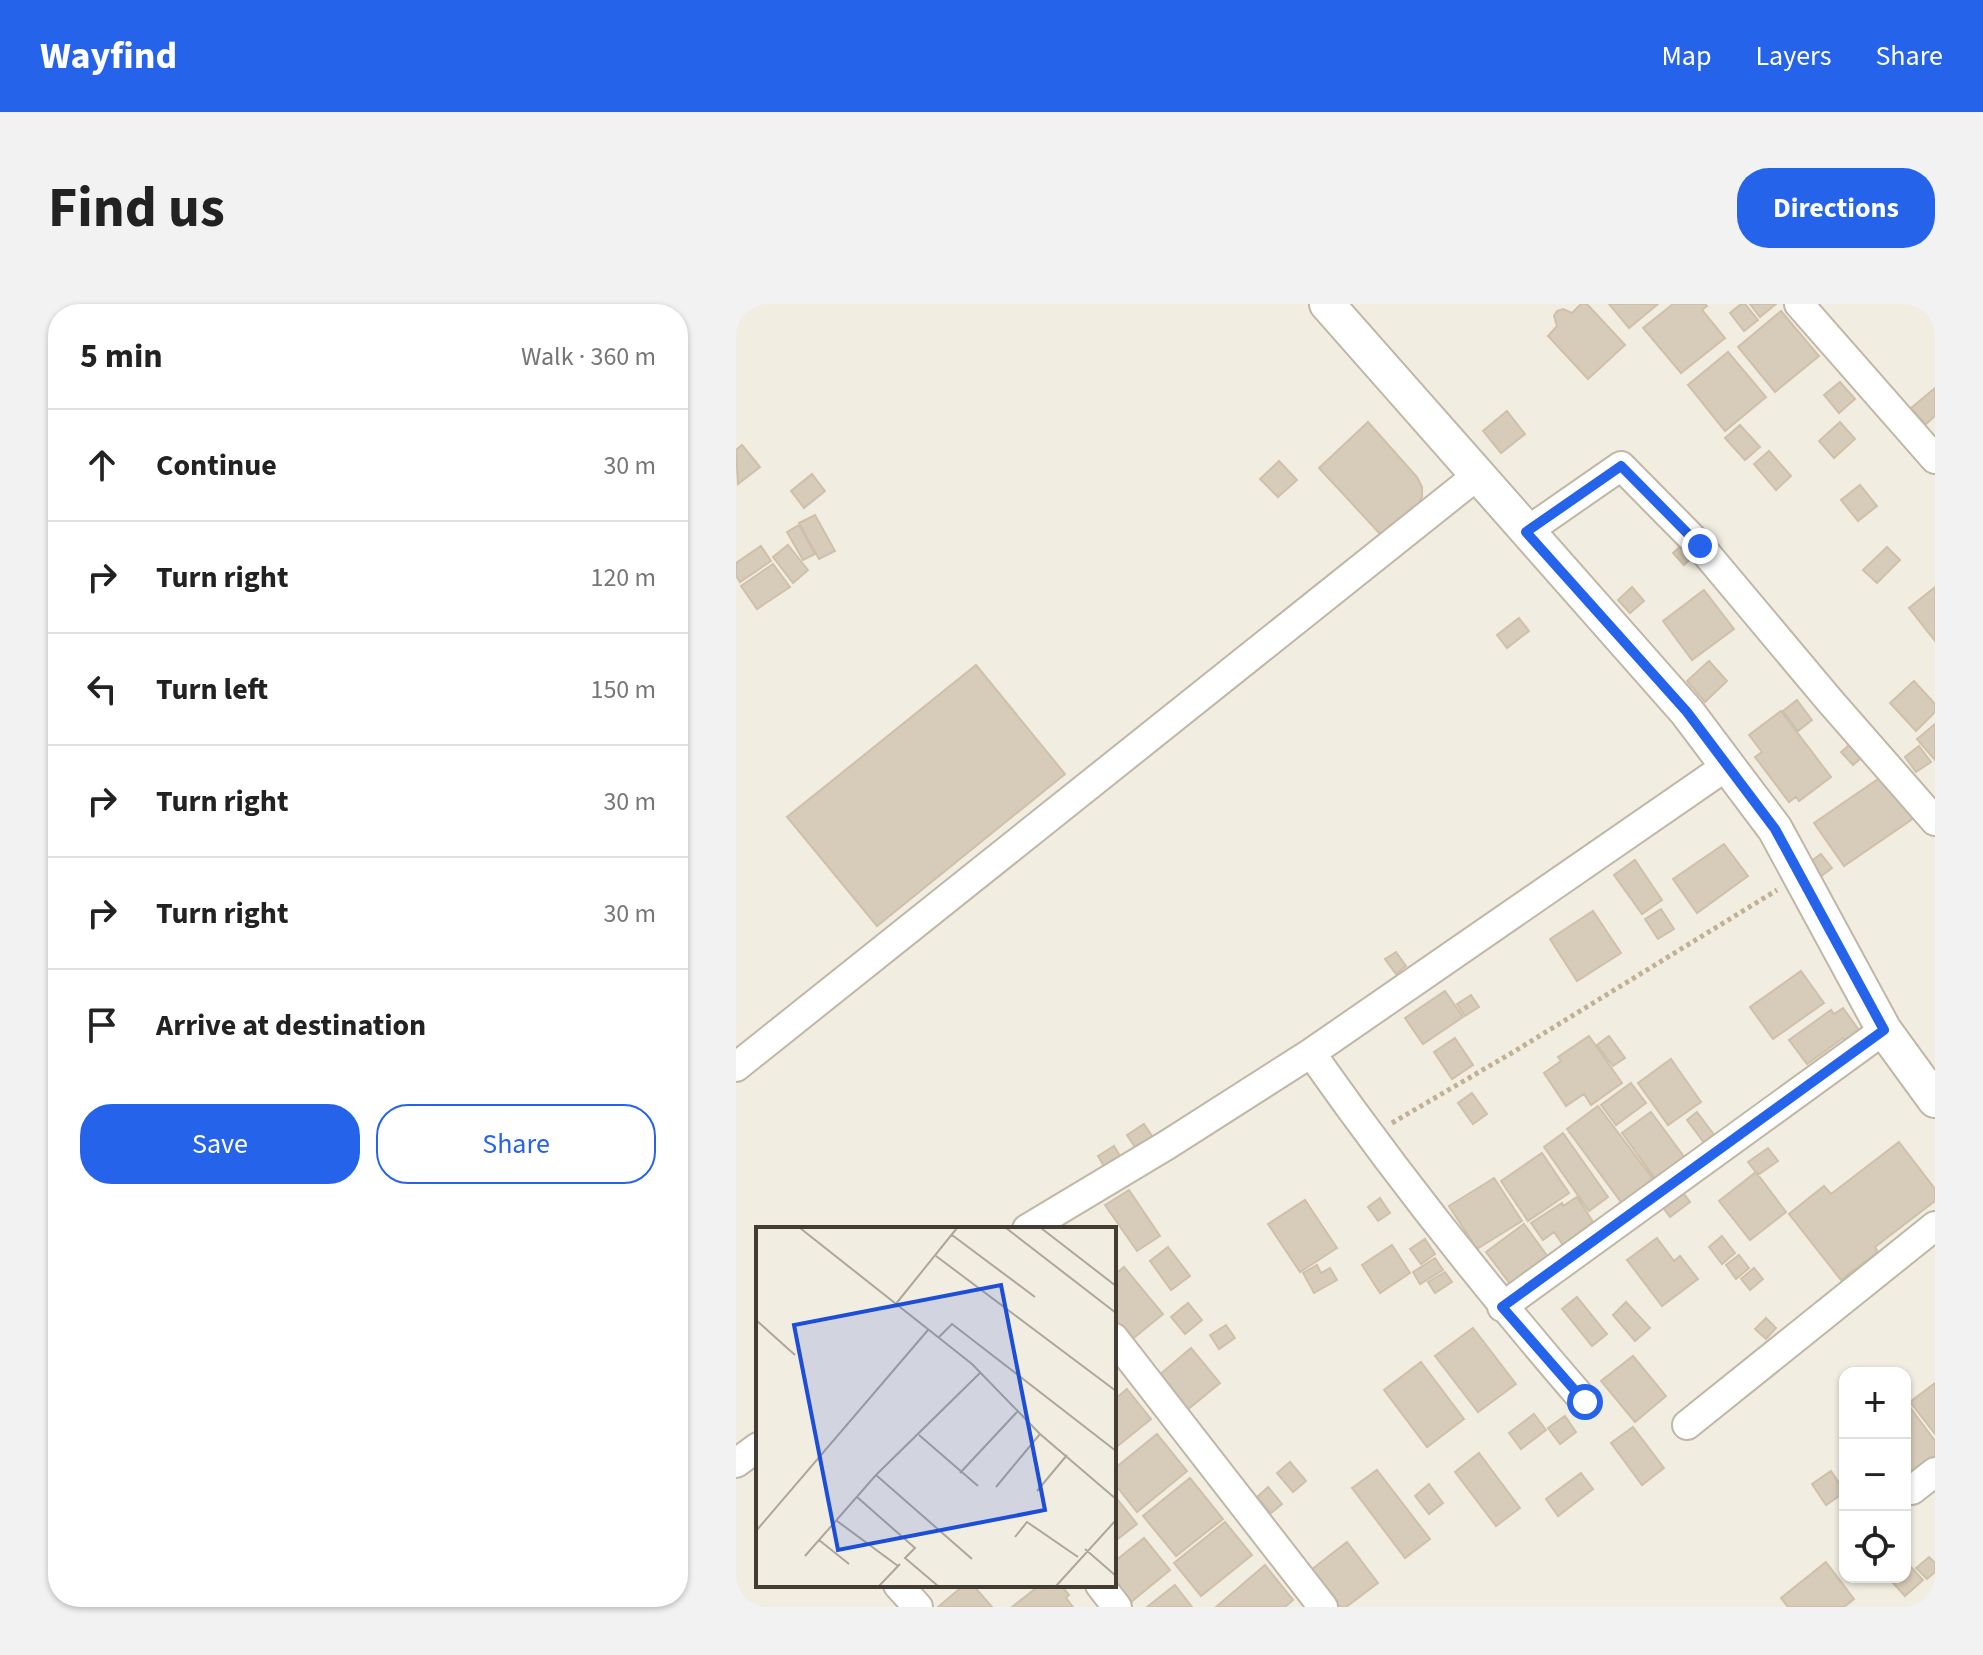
<!DOCTYPE html>
<meta charset="utf-8">
<style>
body{margin:0;font-family:"Source Sans 3",sans-serif;background:#f2f2f2;color:#222}
.controls{position:absolute;right:24px;bottom:24px;display:grid;overflow:hidden;border-radius:16px;box-shadow:0 2px 6px #0004}
.controls button{width:72px;height:72px;display:grid;place-items:center;padding:0;border:0;border-bottom:2px solid #e0e0e0;background:#fff;color:#222;font:40px sans-serif}
.stop{position:absolute;width:24px;height:24px;margin:-18px;border:6px solid #2563eb;border-radius:50%;background:#fff}
.stop.end{background:#2563eb;border-color:#fff;box-shadow:0 2px 8px #0008}
.list{margin:0;padding:0;list-style:none}
h2{display:flex;justify-content:space-between;align-items:center;height:104px;margin:0;padding:0 32px;font-size:34px}
h2 small{font-size:26px;font-weight:400;color:#767676}
.list li{display:grid;grid-template-columns:52px 1fr auto;gap:24px;align-items:center;box-sizing:border-box;height:112px;padding:0 32px;border-top:2px solid #e0e0e0}
.list b{display:block;font-size:30px;white-space:nowrap}
.list em{font-size:26px;font-style:normal;color:#767676}
.actions{display:flex;gap:16px;padding:24px 32px}
.actions a{flex:1;padding:18px 0;border:2px solid #2563eb;border-radius:32px;text-align:center;font-size:28px;color:#2563eb}
.actions .main{background:#2563eb;color:#fff}
.icon{flex:none;width:44px;height:44px;fill:none;stroke:currentColor;stroke-width:2;stroke-linecap:round;stroke-linejoin:round}
.map{position:relative;flex:none;width:1199px;height:1303px;overflow:hidden;border-radius:32px}
header{display:flex;align-items:center;gap:48px;box-sizing:border-box;height:112px;padding:0 40px;background:#2563eb;color:#fff}
header strong{font-size:38px}
nav{display:flex;gap:44px;margin-inline-start:auto;font-size:28px}
.intro{display:flex;align-items:center;justify-content:space-between;box-sizing:border-box;height:192px;padding:0 48px}
h1{margin:0;font-size:56px}
.button{padding:20px 36px;border-radius:32px;background:#2563eb;color:#fff;font-size:28px;font-weight:700}
main{display:flex;gap:48px;padding:0 48px}
aside{flex:1;background:#fff;border-radius:32px;box-shadow:0 2px 6px #0004}
.map>svg:first-child{display:block}
.building{fill:#d7cbb9;stroke:#cfc0a9;stroke-width:2}
.lines{fill:none;stroke-linecap:round;stroke-linejoin:round}
.minor-casing{stroke:#c0b7a6;stroke-width:32}
.tertiary-casing{stroke:#c0b7a6;stroke-width:38}
.path{stroke:#c0b094;stroke-width:5;stroke-dasharray:4 4;stroke-linecap:butt}
.minor{stroke:#fff;stroke-width:28}
.tertiary{stroke:#fff;stroke-width:34}
.route{stroke:#2563eb;stroke-width:10}
.inset-road{fill:none;stroke:#aca69b;stroke-width:2}
.view{fill:#1d4ed8;fill-opacity:0.15;stroke:#1d4ed8;stroke-width:4}
.inset-edge{fill:none;stroke:#433c32;stroke-width:4}
</style>
<header>
<strong>Wayfind</strong>
<nav><a>Map</a><a>Layers</a><a>Share</a></nav>
</header>
<div class="intro"><h1>Find us</h1><a class="button">Directions</a></div>
<main>
<aside>
<h2>5 min<small>Walk · 360 m</small></h2>
<ul class="list">
<li><svg class="icon" aria-label="ahead" viewBox="0 0 24 24"><path d="M12 20V5M6 11l6-6 6 6"/></svg><div><b>Continue</b></div><em>30 m</em></li>
<li><svg class="icon" aria-label="right" viewBox="0 0 24 24"><path d="M7 20v-9h11M14 6l5 5-5 5"/></svg><div><b>Turn right</b></div><em>120 m</em></li>
<li><svg class="icon" aria-label="left" viewBox="0 0 24 24"><path d="M17 20v-9H6M10 6l-5 5 5 5"/></svg><div><b>Turn left</b></div><em>150 m</em></li>
<li><svg class="icon" aria-label="right" viewBox="0 0 24 24"><path d="M7 20v-9h11M14 6l5 5-5 5"/></svg><div><b>Turn right</b></div><em>30 m</em></li>
<li><svg class="icon" aria-label="right" viewBox="0 0 24 24"><path d="M7 20v-9h11M14 6l5 5-5 5"/></svg><div><b>Turn right</b></div><em>30 m</em></li>
<li><svg class="icon" aria-label="arrive" viewBox="0 0 24 24"><path d="M6 21V4h12l-3 4 3 4H6"/></svg><div><b>Arrive at destination</b></div></li>
</ul>
<div class="actions"><a class="main">Save</a><a>Share</a></div>
</aside>
<div class="map">
<svg width="1199" height="1303" viewBox="0 0 1199 1303">
<rect width="100%" height="100%" fill="#f2ede1"/>
<path class="building" d="M 845,0 L 851,0 L 889,41 L 852,75 L 812,32 L 821,22 L 818,12 L 821,7 L 827,5 L 836,9 Z
M 873,0 L 922,0 L 893,24 Z
M 937,0 L 969,0 L 971,2 L 966,6 L 989,34 L 945,69 L 907,24 Z
M 1005,0 L 1009,0 L 1022,16 L 1008,27 L 994,9 Z
M 1014,0 L 1040,0 L 1024,13 Z
M 1045,7 L 1083,52 L 1039,88 L 1002,43 Z
M 992,48 L 1030,93 L 989,127 L 952,81 Z
M 1104,78 L 1119,95 L 1103,109 L 1088,91 Z
M 1199,84 L 1199,112 L 1190,120 L 1175,104 Z
M 771,107 L 789,130 L 765,149 L 747,127 Z
M 632,118 L 681,173 L 686,183 L 686,193 L 681,202 L 646,232 L 583,164 Z
M 1104,118 L 1119,135 L 1098,154 L 1083,137 Z
M 1004,121 L 1024,143 L 1009,156 L 989,134 Z
M 6,141 L 24,163 L 2,180 L 0,146 Z
M 1033,147 L 1055,172 L 1040,186 L 1018,160 Z
M 543,157 L 561,176 L 542,193 L 524,175 Z
M 76,170 L 89,187 L 68,204 L 55,187 Z
M 1124,181 L 1141,202 L 1122,217 L 1105,196 Z
M 79,211 L 99,247 L 83,255 L 63,219 Z
M 63,221 L 79,250 L 67,256 L 51,228 Z
M 947,240 L 958,252 L 948,261 L 937,249 Z
M 52,241 L 72,266 L 57,279 L 37,253 Z
M 25,242 L 35,257 L 4,278 L 0,272 L 0,259 Z
M 1151,243 L 1164,256 L 1141,279 L 1127,266 Z
M 37,260 L 54,283 L 21,305 L 5,282 Z
M 896,283 L 908,297 L 894,309 L 882,296 Z
M 1199,283 L 1199,337 L 1173,304 Z
M 968,286 L 998,325 L 956,356 L 927,317 Z
M 783,314 L 793,327 L 771,344 L 761,331 Z
M 973,357 L 991,377 L 969,398 L 951,377 Z
M 240,361 L 329,470 L 141,622 L 51,513 Z
M 1178,377 L 1199,400 L 1199,408 L 1180,427 L 1154,399 Z
M 1061,396 L 1076,416 L 1062,427 L 1047,407 Z
M 1045,407 L 1095,473 L 1063,497 L 1060,493 L 1053,498 L 1019,453 L 1026,448 L 1013,431 Z
M 1199,420 L 1199,456 L 1181,435 Z
M 1119,436 L 1130,450 L 1117,461 L 1105,448 Z
M 1183,442 L 1195,458 L 1180,468 L 1169,453 Z
M 1148,471 L 1178,514 L 1108,562 L 1078,519 Z
M 988,540 L 1012,572 L 961,609 L 937,575 Z
M 1085,550 L 1096,564 L 1084,573 L 1073,559 Z
M 899,556 L 926,596 L 906,610 L 878,571 Z
M 925,605 L 938,625 L 922,635 L 909,615 Z
M 857,607 L 885,649 L 841,677 L 814,635 Z
M 660,648 L 670,662 L 660,670 L 649,655 Z
M 1065,667 L 1088,699 L 1037,735 L 1014,703 Z
M 709,687 L 727,713 L 687,740 L 669,714 Z
M 735,691 L 743,703 L 729,712 L 721,700 Z
M 1107,704 L 1125,729 L 1111,739 L 1107,734 L 1071,760 L 1053,736 L 1095,706 L 1098,710 Z
M 853,732 L 886,779 L 855,801 L 848,790 L 830,802 L 808,769 L 825,757 L 822,753 Z
M 873,732 L 889,754 L 877,762 L 861,741 Z
M 719,734 L 737,761 L 716,775 L 698,748 Z
M 935,755 L 965,798 L 932,821 L 902,779 Z
M 895,779 L 910,799 L 880,821 L 865,801 Z
M 736,789 L 751,810 L 737,820 L 722,799 Z
M 862,802 L 920,879 L 888,902 L 831,825 Z
M 915,808 L 949,854 L 920,876 L 886,829 Z
M 961,808 L 979,832 L 969,840 L 951,816 Z
M 408,820 L 418,835 L 401,846 L 391,831 Z
M 827,829 L 872,893 L 853,907 L 808,843 Z
M 1163,838 L 1199,885 L 1199,897 L 1139,943 L 1142,948 L 1105,976 L 1053,910 L 1088,882 L 1095,890 Z
M 378,842 L 384,852 L 368,862 L 362,852 Z
M 1032,844 L 1042,857 L 1022,871 L 1012,858 Z
M 806,849 L 833,889 L 792,917 L 765,877 Z
M 1020,868 L 1050,908 L 1014,936 L 983,897 Z
M 758,874 L 786,917 L 741,945 L 713,902 Z
M 943,883 L 954,898 L 934,913 L 923,898 Z
M 393,886 L 424,932 L 401,947 L 369,901 Z
M 841,893 L 857,918 L 827,941 L 818,928 L 807,936 L 795,919 L 826,899 L 827,902 Z
M 644,894 L 654,909 L 642,917 L 632,903 Z
M 569,896 L 601,944 L 564,968 L 532,920 Z
M 788,920 L 815,957 L 778,985 L 750,948 Z
M 986,932 L 999,949 L 986,960 L 973,943 Z
M 921,934 L 938,957 L 944,952 L 962,975 L 926,1002 L 891,956 Z
M 689,935 L 699,950 L 685,960 L 674,945 Z
M 656,941 L 674,969 L 644,989 L 626,961 Z
M 432,943 L 454,972 L 435,986 L 414,957 Z
M 1003,951 L 1013,964 L 1000,975 L 990,961 Z
M 699,954 L 707,966 L 684,980 L 677,968 Z
M 581,961 L 585,969 L 594,964 L 601,976 L 578,989 L 567,969 Z
M 388,963 L 427,1010 L 389,1041 L 378,1028 L 378,971 Z
M 1018,964 L 1027,975 L 1014,986 L 1005,975 Z
M 709,968 L 716,978 L 699,989 L 692,978 Z
M 841,993 L 871,1030 L 856,1042 L 826,1005 Z
M 890,998 L 914,1024 L 899,1037 L 877,1011 Z
M 452,999 L 466,1016 L 449,1030 L 435,1013 Z
M 1030,1014 L 1040,1024 L 1030,1035 L 1019,1025 Z
M 490,1021 L 499,1034 L 483,1045 L 474,1031 Z
M 737,1024 L 780,1080 L 742,1108 L 699,1052 Z
M 455,1044 L 484,1079 L 451,1106 L 422,1072 Z
M 897,1052 L 930,1092 L 899,1118 L 865,1077 Z
M 685,1058 L 728,1115 L 691,1143 L 648,1086 Z
M 1199,1079 L 1199,1130 L 1174,1098 Z
M 391,1085 L 415,1115 L 378,1145 L 378,1096 Z
M 1170,1098 L 1199,1137 L 1199,1157 L 1177,1174 L 1169,1163 Z
M 798,1110 L 810,1126 L 785,1145 L 773,1129 Z
M 829,1112 L 840,1128 L 824,1140 L 812,1124 Z
M 897,1123 L 928,1164 L 906,1181 L 875,1139 Z
M 421,1130 L 451,1167 L 401,1208 L 378,1179 L 378,1165 Z
M 743,1149 L 784,1204 L 760,1222 L 719,1168 Z
M 554,1158 L 570,1177 L 557,1188 L 541,1169 Z
M 641,1166 L 694,1235 L 669,1254 L 616,1184 Z
M 1095,1167 L 1109,1188 L 1090,1201 L 1076,1180 Z
M 845,1169 L 857,1185 L 822,1212 L 810,1195 Z
M 454,1174 L 487,1215 L 440,1252 L 407,1212 Z
M 693,1180 L 707,1199 L 693,1210 L 679,1192 Z
M 532,1183 L 546,1200 L 535,1209 L 521,1193 Z
M 378,1191 L 401,1220 L 378,1238 Z
M 489,1218 L 516,1251 L 465,1292 L 438,1259 Z
M 408,1234 L 434,1266 L 389,1303 L 378,1281 L 378,1258 Z
M 611,1238 L 642,1279 L 610,1303 L 604,1303 L 575,1266 Z
M 1193,1253 L 1199,1259 L 1199,1268 L 1191,1275 L 1180,1264 Z
M 1090,1258 L 1118,1295 L 1108,1303 L 1052,1303 L 1045,1294 Z
M 529,1261 L 557,1296 L 549,1303 L 480,1303 Z
M 1174,1262 L 1187,1276 L 1169,1292 L 1156,1278 L 1161,1273 L 1169,1273 L 1169,1266 Z
M 228,1281 L 237,1281 L 256,1303 L 202,1303 Z
M 304,1281 L 325,1281 L 333,1291 L 330,1294 L 337,1303 L 276,1303 Z
M 439,1281 L 456,1303 L 411,1303 Z"/>
<g class="lines">
<defs>
<path id="minor" d="M 1063,0 L 1199,155
M 790,228 L 885,162 L 964,242 L 1094,397 L 1199,517
M 575,749 C 660,870 752,986 849,1098
M 0,763 L 743,170
M 291,925 L 431,841 L 575,749 L 992,461
M 766,1003 L 1148,726
M 378,1034 L 587,1303
M 951,1121 L 1199,922
M 0,1159 L 22,1143
M 1176,1186 L 1199,1168
M 162,1281 L 182,1303
M 364,1281 L 381,1303"/>
<path id="tertiary" d="M 591,0 L 951,408 L 1039,525 L 1148,726 L 1199,796"/>
</defs>
<use href="#minor" class="minor-casing"/>
<use href="#tertiary" class="tertiary-casing"/>
<path class="path" d="M 656,819 L 779,747 L 1041,586"/>
<use href="#minor" class="minor"/>
<use href="#tertiary" class="tertiary"/>
</g>
<g class="lines">
<path class="route" d="M 849,1098 L 766,1003 L 1148,726 L 1039,525 L 951,408 L 790,228 L 885,162 L 964,242"/>
</g>
<g transform="translate(20 923)">
<rect width="360" height="360" fill="#f2ede1"/>
<path class="inset-road" d="M 44,1 L 216,137 L 284,207 L 360,272M 250,1 L 360,86M 285,1 L 360,59M 196,8 L 279,70M 180,29 L 360,164M 139,78 L 201,1M 0,93 L 39,128M 182,111 L 196,97 L 360,224M 163,208 L 222,259M 204,246 L 261,185M 120,248 L 216,332M 240,260 L 284,207M 281,264 L 311,228M 101,270 L 159,321 L 149,331 L 182,359M 81,294 L 142,339M 0,304 L 172,103M 259,310 L 271,295 L 322,330M 63,313 L 93,337M 329,322 L 360,349M 49,329 L 120,248 L 225,145M 123,359 L 144,337M 300,359 L 360,293"/>
<path class="view" d="M 245,58 L 289,283 L 82,323 L 38,98 Z"/>
<rect width="360" height="360" class="inset-edge"/>
</g>
</svg>
<div class="controls">
<button>+</button>
<button>−</button>
<button><svg class="icon" aria-label="locate" viewBox="0 0 24 24"><circle cx="12" cy="12" r="6"/><path d="M12 2v4M12 18v4M2 12h4M18 12h4"/></svg></button>
</div>
<div class="stop" style="left:849px;top:1098px"></div>
<div class="stop end" style="left:964px;top:242px"></div>
</div>
</main>
